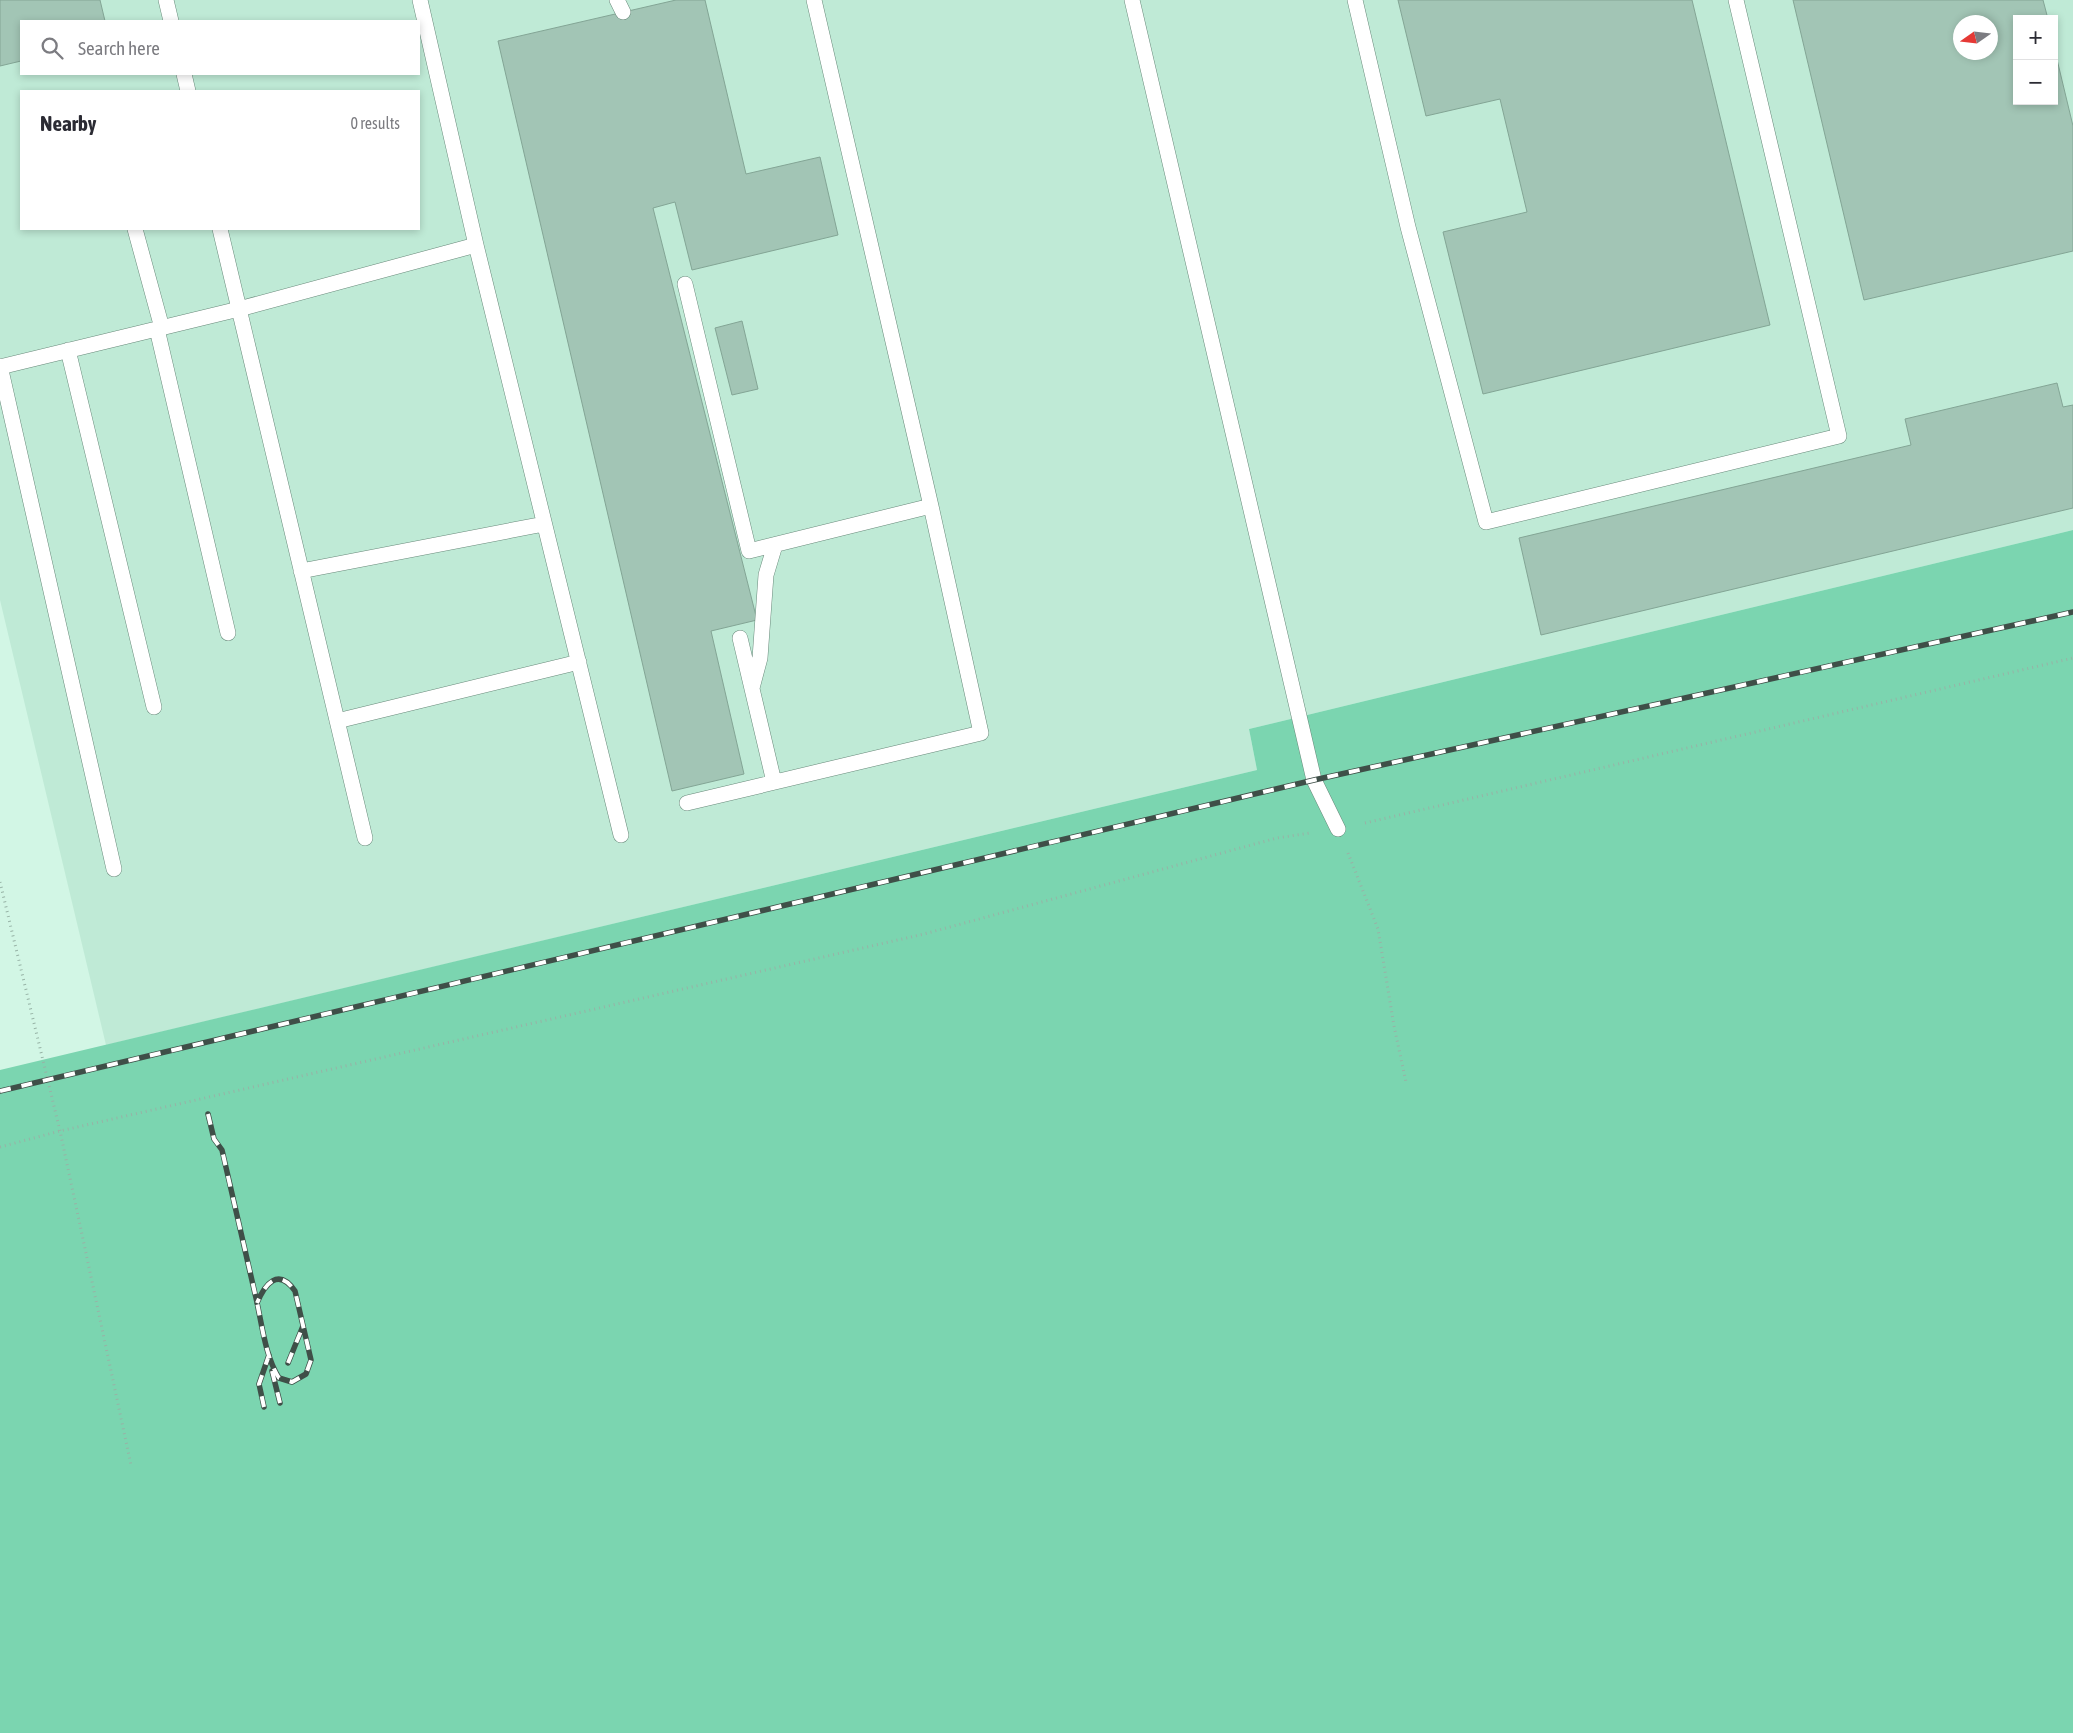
<!DOCTYPE html>
<meta charset="utf-8">
<style>
body{margin:0;font-family:"Asap Condensed",sans-serif;background:#f7f7f7;color:#2b2b33}
.controls{position:absolute;right:15px;top:15px;display:grid;overflow:hidden;border-radius:0px;box-shadow:0 2px 8px #0003}
.controls button{width:45px;height:45px;display:grid;place-items:center;padding:0;border:0;border-bottom:1px solid #e1e1e2;background:#fff;color:#2b2b33;font:25px sans-serif}
.compass{position:absolute;left:1953px;top:15px;width:45px;height:45px;border-radius:50%;background:#fff;box-shadow:0 2px 8px #0003;rotate:256deg}
.list{margin:0;padding:0;list-style:none}
h2{display:flex;justify-content:space-between;align-items:center;height:65px;margin:0;padding:0 20px;font-size:21px}
h2 small{font-size:16px;font-weight:400;color:#7c7c81}
.icon{flex:none;width:28px;height:28px;fill:none;stroke:currentColor;stroke-width:2;stroke-linecap:round;stroke-linejoin:round}
.map{position:relative;flex:none;width:2073px;height:1733px;overflow:hidden}
.search{position:absolute;background:#fff;box-shadow:0 2px 8px #0003;left:20px;top:20px;width:400px;height:55px;display:flex;align-items:center;gap:12px;box-sizing:border-box;padding:0 18px;border-radius:0px;color:#7c7c81;font-size:19px}
.panel{position:absolute;background:#fff;box-shadow:0 2px 8px #0003;left:20px;top:90px;width:400px;height:140px;border-radius:0px}
.map>svg:first-child{display:block}
.built{fill:#bfead6;fill-rule:evenodd}
.green{fill:#7bd5b0}
.building{fill:#a2c5b5;stroke:#83a595;fill-rule:evenodd}
.lines{fill:none;stroke-linecap:round;stroke-linejoin:round}
.service-casing{stroke:#68897a;stroke-width:16}
.path{stroke:#97b3a6;stroke-width:3;stroke-dasharray:1 4;stroke-linecap:butt}
.service{stroke:#fff;stroke-width:15}
.rail-casing{stroke:#3f4f48;stroke-width:5.5}
.rail{stroke:#fff;stroke-width:4;stroke-dasharray:11;stroke-linecap:butt}
</style>
<div class="map">
<svg width="2073" height="1733" viewBox="0 0 2073 1733">
<rect width="100%" height="100%" fill="#d2f6e5"/>
<path class="built" d="M 0,0 L 2073,0 L 2073,530 L 1249,729 L 1257,770 L 106,1045 L 0,600 ZM 2017,19 L 2054,19 L 2054,101 L 2017,101 ZM 21,21 L 419,21 L 419,74 L 21,74 ZM 1960,22 L 1990,22 L 1990,52 L 1960,52 ZM 21,91 L 419,91 L 419,229 L 21,229 Z"/>
<path class="green" d="M 2073,530 L 2073,1733 L 0,1733 L 0,1070 L 1257,770 L 1249,729 Z"/>
<path class="building" d="M 0,0 L 100,0 L 105,21 L 21,21 L 21,61 L 0,66 Z
M 676,0 L 705,0 L 746,174 L 820,157 L 838,235 L 692,270 L 675,202 L 653,208 L 757,620 L 711,631 L 744,774 L 672,791 L 498,41 Z
M 1398,0 L 1692,0 L 1770,325 L 1483,394 L 1443,232 L 1527,212 L 1500,99 L 1426,116 Z
M 1793,0 L 2043,0 L 2048,19 L 2017,19 L 2017,101 L 2054,101 L 2054,47 L 2073,126 L 2073,251 L 1864,300 ZM 1960,22 L 1990,22 L 1990,52 L 1960,52 Z
M 742,321 L 758,389 L 732,395 L 715,328 Z
M 2057,383 L 2063,407 L 2073,405 L 2073,508 L 1541,635 L 1519,538 L 1911,445 L 1905,419 Z"/>
<g class="lines">
<defs>
<path id="service" d="M 166,0 L 171,21
M 420,0 L 476,245 L 621,835
M 617,0 L 623,12
M 1132,0 L 1314,780 L 1338,829
M 1355,0 L 1408,227 L 1486,522 L 1839,436 L 1736,0
M 184,74 L 188,91
M 135,229 L 162,328
M 220,229 L 365,838
M 685,284 L 749,551 L 931,506
M 157,329 L 228,633
M 68,350 L 154,707
M 0,366 L 114,869
M 0,367 L 239,309 L 476,245
M 301,571 L 544,524
M 740,638 L 774,782
M 752,688 L 760,658 L 766,575 L 775,545
M 337,721 L 579,662
M 687,803 L 981,733 L 931,506 L 814,0"/>
</defs>
<use href="#service" class="service-casing"/>
<path class="path" d="M 1365,823 L 2073,658
M 1348,853 L 1378,929 L 1394,1026 L 1406,1082
M 0,882 L 60,1131 L 131,1465
M 0,1147 L 60,1131 L 924,934 L 1277,838 L 1310,833"/>
<use href="#service" class="service"/>
<defs>
<path id="rail" d="M 0,1091 L 1314,780 L 2073,612
M 208,1114 L 214,1139 L 222,1150 C 233,1199 245,1249 256,1298 C 262,1324 265,1356 279,1378 L 292,1382 L 306,1374 L 311,1360 L 295,1291 C 278,1267 265,1284 257,1303
M 288,1363 L 303,1326
M 272,1371 L 280,1403
M 264,1407 L 259,1384 L 269,1355"/>
</defs>
<use href="#rail" class="rail-casing"/>
<use href="#rail" class="rail"/>
</g>
</svg>
<div class="controls">
<button>+</button>
<button>−</button>
</div>
<svg class="compass" viewBox="-18 -18 36 36"><path d="M0-13l5 13h-10z" fill="#e53935"/><path d="M0 13l5-13h-10z" fill="#7c7c81"/></svg>
<div class="search"><svg class="icon" aria-label="search" viewBox="0 0 24 24"><circle cx="10" cy="10" r="6"/><path d="M15 15l6 6"/></svg>Search here</div>
<section class="panel">
<h2>Nearby<small>0 results</small></h2>
<ul class="list">
</ul>
</section>
</div>
